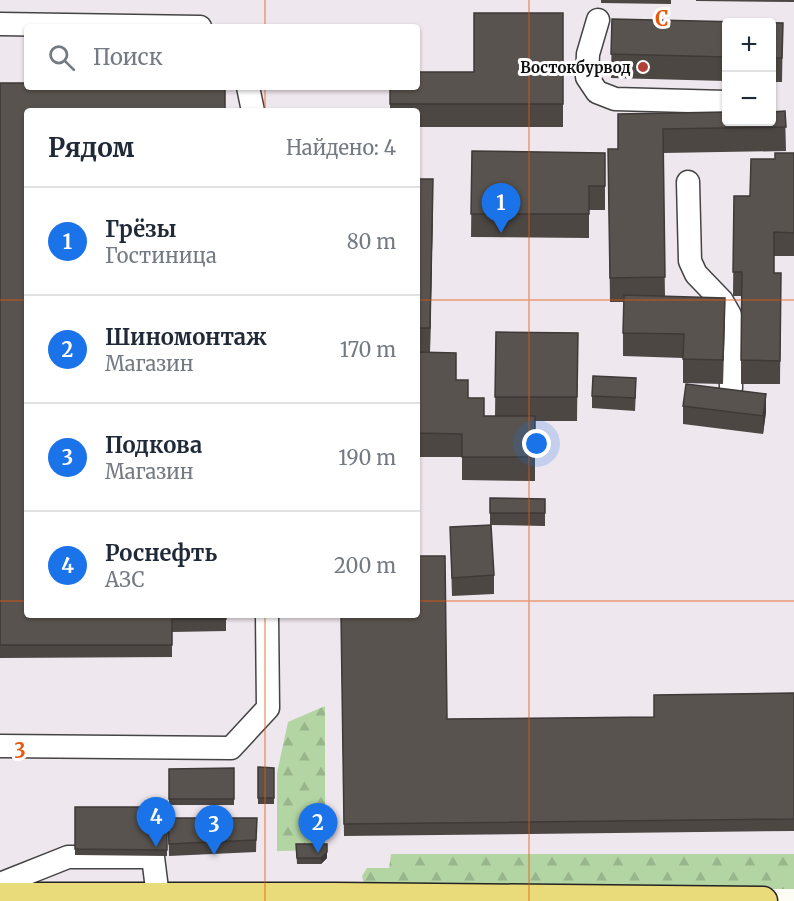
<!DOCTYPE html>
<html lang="ru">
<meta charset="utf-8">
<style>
body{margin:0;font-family:Merriweather,serif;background:#f6f6f7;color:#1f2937}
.controls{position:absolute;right:18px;top:18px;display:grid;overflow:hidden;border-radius:6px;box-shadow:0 2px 4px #0004}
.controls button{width:54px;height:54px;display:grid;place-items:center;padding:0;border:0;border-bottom:2px solid #e0e1e3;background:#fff;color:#1f2937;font:30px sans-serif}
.you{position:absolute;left:537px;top:444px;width:21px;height:21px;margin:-15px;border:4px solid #fff;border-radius:50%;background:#1a73e8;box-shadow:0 0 0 9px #1a73e833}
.badge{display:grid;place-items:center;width:39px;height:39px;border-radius:50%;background:#1a73e8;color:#fff;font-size:20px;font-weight:700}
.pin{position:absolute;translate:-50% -50px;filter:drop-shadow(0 2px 3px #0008)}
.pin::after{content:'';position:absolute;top:32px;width:21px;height:18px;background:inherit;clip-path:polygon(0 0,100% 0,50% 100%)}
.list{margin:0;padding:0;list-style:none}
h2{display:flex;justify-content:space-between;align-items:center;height:78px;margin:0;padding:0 24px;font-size:26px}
h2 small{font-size:20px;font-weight:400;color:#747a83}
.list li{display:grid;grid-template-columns:39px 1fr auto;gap:18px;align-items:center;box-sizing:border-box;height:108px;padding:0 24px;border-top:2px solid #e0e1e3}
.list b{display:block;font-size:22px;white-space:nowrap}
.list p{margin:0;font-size:20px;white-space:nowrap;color:#747a83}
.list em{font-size:20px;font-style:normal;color:#747a83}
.icon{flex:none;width:33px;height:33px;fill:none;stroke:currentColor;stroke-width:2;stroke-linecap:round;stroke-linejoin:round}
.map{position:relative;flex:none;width:794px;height:901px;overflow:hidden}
.search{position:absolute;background:#fff;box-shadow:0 2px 4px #0004;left:24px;top:24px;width:396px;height:66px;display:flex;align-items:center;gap:15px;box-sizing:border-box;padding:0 21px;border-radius:6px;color:#747a83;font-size:22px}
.panel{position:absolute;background:#fff;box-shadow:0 2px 4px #0004;left:24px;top:108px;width:396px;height:510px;border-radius:6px}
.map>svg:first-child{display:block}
.industrial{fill:#eee7ee;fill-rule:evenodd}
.forest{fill:url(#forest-firs)}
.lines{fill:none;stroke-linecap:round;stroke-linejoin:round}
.minor-casing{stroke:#444;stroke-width:25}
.major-casing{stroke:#222;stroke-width:31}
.minor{stroke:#fff;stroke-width:22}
.major{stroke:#e9db7a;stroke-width:28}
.wall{fill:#4c4743}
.shaded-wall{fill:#3e3a37}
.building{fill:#58534e;stroke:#3e3a37;stroke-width:1.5}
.grid{fill:none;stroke:#e8590c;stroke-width:1.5;stroke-opacity:0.55}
.poi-dot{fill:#b14138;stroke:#fff;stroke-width:2}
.labels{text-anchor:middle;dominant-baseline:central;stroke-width:6;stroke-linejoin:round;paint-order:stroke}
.poi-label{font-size:15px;font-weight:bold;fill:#111;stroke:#fff;text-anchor:end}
.grid-label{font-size:20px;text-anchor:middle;font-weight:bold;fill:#e8590c;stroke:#fff;stroke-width:6;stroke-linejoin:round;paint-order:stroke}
</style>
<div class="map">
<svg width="794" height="901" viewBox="0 0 794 901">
<defs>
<pattern id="forest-firs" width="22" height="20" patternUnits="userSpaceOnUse" patternTransform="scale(1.5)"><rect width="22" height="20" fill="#b3d4a3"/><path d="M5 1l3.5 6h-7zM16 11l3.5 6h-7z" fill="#99b58b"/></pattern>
</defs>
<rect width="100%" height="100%" fill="#fefdf5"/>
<path class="industrial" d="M 0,0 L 794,0 L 794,886 L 0,883 ZM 726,22 L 772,22 L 772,122 L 726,122 ZM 27,27 L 417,27 L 417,87 L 27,87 ZM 27,111 L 417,111 L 417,615 L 27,615 Z"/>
<path class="forest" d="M 325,706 L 325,850 L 277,851 L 277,773 L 288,722 Z
M 391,854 L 794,854 L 794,889 L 372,889 L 364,883 L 362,876 L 367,868 L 389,868 Z"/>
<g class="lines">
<defs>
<path id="minor" d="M 598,20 L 588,54 L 587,77 L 597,92 L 615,99 L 726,102
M 0,24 L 200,27
M 248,87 L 253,111
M 688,182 L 690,261 L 696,274 L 722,301 L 730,315 L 731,388
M 0,746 L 231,748 L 268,708 L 267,615
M 0,884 L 68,857 L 153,857 L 158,897"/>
<path id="major" d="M 0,897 L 335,897 L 763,901"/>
</defs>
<use href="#minor" class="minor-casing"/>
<use href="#major" class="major-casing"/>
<use href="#minor" class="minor"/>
<use href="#major" class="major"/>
</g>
<path class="wall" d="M 601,0 L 671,0 L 671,4 L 601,3 Z
M 696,0 L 794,0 L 794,2 L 696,1 Z
M 563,13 L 563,127 L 417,127 L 417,111 L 390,111 L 390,87 L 474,72 Z
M 612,19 L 783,23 L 782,82 L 771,82 L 771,22 L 726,22 L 726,81 L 611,78 Z
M 0,83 L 226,615 L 226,631 L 172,632 L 172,657 L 0,658 Z
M 785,111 L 786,151 L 663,153 L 665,296 L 725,321 L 723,384 L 683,383 L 683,358 L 623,356 L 623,302 L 610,302 L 608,149 L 618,149 L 618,114 Z
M 472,151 L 605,153 L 605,210 L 589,210 L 589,238 L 471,237 Z
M 794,153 L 794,256 L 774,256 L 774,273 L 781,273 L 780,384 L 741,384 L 741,296 L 733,296 L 734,196 L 750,196 L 775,159 Z
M 417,179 L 433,203 L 430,352 L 417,352 Z
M 496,332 L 578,333 L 577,421 L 535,421 L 535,481 L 462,480 L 462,457 L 417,457 L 417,352 L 456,380 L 468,398 L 484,416 L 495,416 Z
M 636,390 L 635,411 L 592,408 L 592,396 Z
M 683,406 L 766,412 L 763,434 L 683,424 Z
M 490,498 L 545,499 L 545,526 L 490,525 Z
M 450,527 L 494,575 L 494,594 L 452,596 Z
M 341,615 L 447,719 L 654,717 L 794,693 L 794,831 L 344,836 Z
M 258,767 L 274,768 L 274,804 L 258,804 Z
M 234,768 L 234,805 L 169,805 L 169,769 Z
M 75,807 L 167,807 L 167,856 L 75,855 Z
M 168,818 L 257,818 L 256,852 L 169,856 Z
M 296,844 L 327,858 L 321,864 L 297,864 Z"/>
<path class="shaded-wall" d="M 433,179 L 433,203 L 430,352 L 430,328 Z
M 766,394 L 766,412 L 763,434 L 763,416 Z
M 327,852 L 327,858 L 321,864 L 321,858 Z"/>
<path class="building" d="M 474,13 L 563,13 L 563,104 L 390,104 L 390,87 L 417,87 L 417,72 L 474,72 Z
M 612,19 L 783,23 L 782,58 L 771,58 L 771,22 L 726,22 L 726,57 L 611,54 Z
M 0,83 L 27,83 L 27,87 L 225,87 L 225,111 L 27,111 L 27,615 L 226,615 L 226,619 L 172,619 L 172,645 L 0,645 Z
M 785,111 L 786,127 L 663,129 L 665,277 L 610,278 L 608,149 L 618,149 L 618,114 L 726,112 L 726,122 L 771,122 L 771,112 Z
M 472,151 L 605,153 L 605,186 L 589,186 L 589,214 L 471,214 Z
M 775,153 L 794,153 L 794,233 L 774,232 L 774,273 L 781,273 L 780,361 L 741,360 L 742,272 L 733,272 L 734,196 L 750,196 L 751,159 L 775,159 Z
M 417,179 L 433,179 L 430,328 L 417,328 Z
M 624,295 L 725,298 L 723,360 L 683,359 L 684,334 L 623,333 Z
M 496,332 L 578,333 L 577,397 L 495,397 Z
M 417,352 L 456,353 L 456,380 L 468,380 L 468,398 L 484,398 L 484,416 L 535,416 L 535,457 L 462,457 L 462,434 L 417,433 Z
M 593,376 L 636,378 L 635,398 L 592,396 Z
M 686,384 L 766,394 L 763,416 L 683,406 Z
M 490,498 L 545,499 L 545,513 L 490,513 Z
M 491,525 L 494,575 L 452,578 L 450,527 Z
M 417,556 L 445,556 L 447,719 L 654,717 L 654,695 L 794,693 L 794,819 L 344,824 L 341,615 L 417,615 Z
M 258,767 L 274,768 L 274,798 L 258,798 Z
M 234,768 L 234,799 L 169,799 L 169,769 Z
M 75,807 L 167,807 L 167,850 L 75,849 Z
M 168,818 L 257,818 L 256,840 L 169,844 Z
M 296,844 L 327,844 L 327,852 L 321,858 L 297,858 Z"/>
<path class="grid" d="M 265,0 L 265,27M 529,0 L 529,901M 265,87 L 265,111M 0,300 L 27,300M 417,300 L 794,300M 0,601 L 27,601M 417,601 L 794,601M 265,615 L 265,901"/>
<circle class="poi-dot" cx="643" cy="67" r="6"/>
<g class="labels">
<g class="poi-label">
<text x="631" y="67">Востокбурвод</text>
</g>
</g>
<g class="grid-label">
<text x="662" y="26">C</text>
<text x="20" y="758">3</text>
</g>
</svg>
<div class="controls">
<button>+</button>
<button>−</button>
</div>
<div class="you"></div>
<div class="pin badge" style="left:501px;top:233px">1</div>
<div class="pin badge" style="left:318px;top:853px">2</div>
<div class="pin badge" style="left:214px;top:855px">3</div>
<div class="pin badge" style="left:156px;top:847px">4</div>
<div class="search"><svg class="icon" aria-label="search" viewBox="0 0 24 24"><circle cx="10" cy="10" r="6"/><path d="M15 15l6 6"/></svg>Поиск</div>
<section class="panel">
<h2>Рядом<small>Найдено: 4</small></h2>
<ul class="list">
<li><span class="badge">1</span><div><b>Грёзы</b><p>Гостиница</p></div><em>80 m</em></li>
<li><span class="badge">2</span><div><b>Шиномонтаж</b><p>Магазин</p></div><em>170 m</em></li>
<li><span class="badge">3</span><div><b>Подкова</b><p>Магазин</p></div><em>190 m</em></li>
<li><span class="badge">4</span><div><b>Роснефть</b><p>АЗС</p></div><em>200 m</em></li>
</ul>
</section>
</div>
